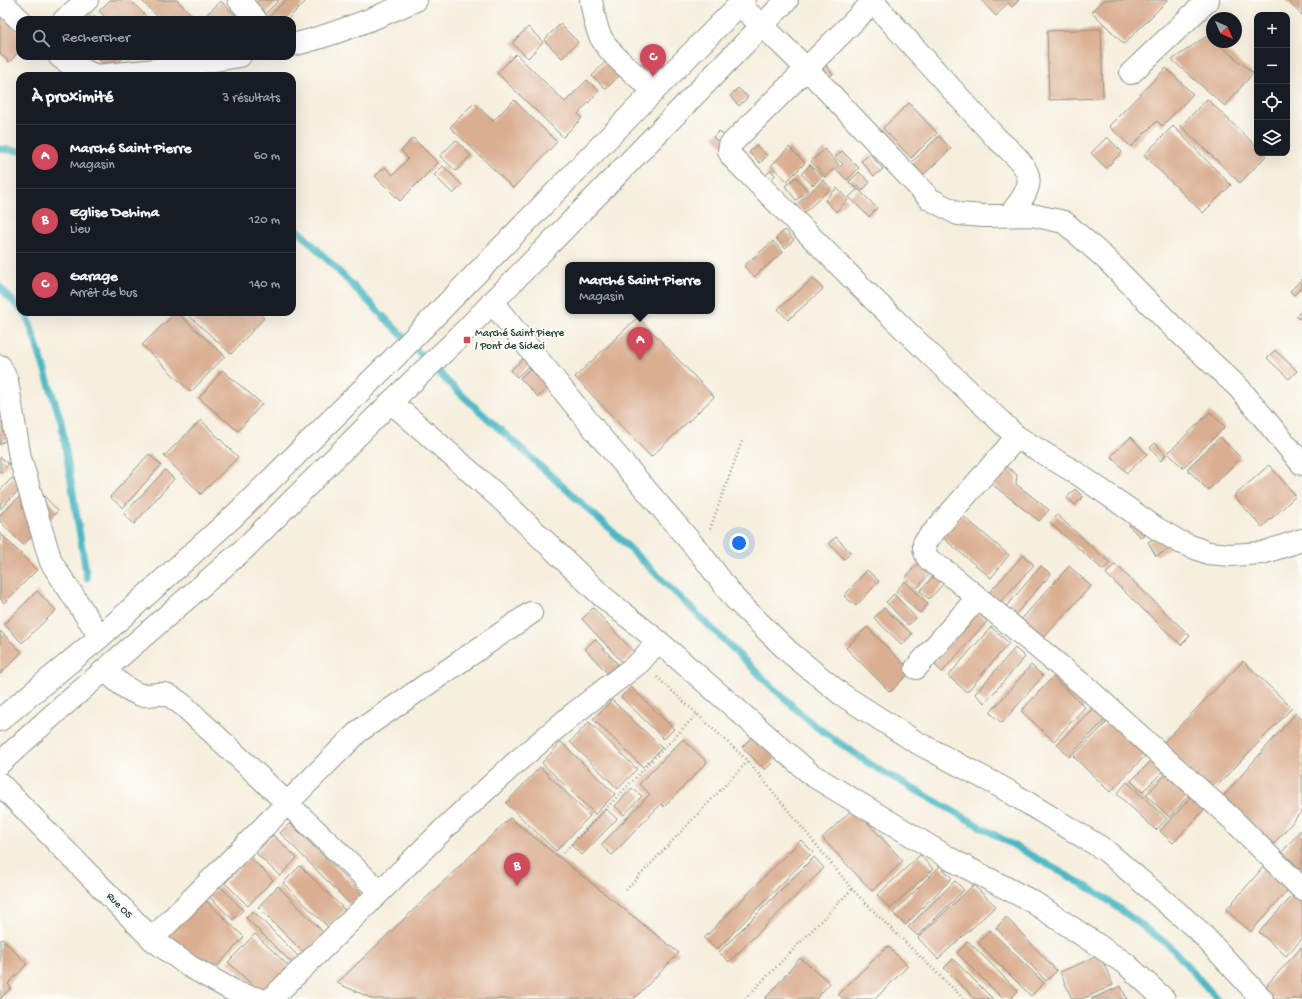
<!DOCTYPE html>
<html lang="fr">
<meta charset="utf-8">
<style>
body{margin:0;font-family:"Gochi Hand",sans-serif;background:#20242c;color:#f1f3f6}
.controls{position:absolute;right:12px;top:12px;display:grid;overflow:hidden;border-radius:8px;box-shadow:0 4px 16px #0002}
.controls button{width:36px;height:36px;display:grid;place-items:center;padding:0;border:0;border-bottom:1px solid #363941;background:#171b24;color:#f1f3f6;font:20px sans-serif}
.compass{position:absolute;left:1206px;top:12px;width:36px;height:36px;border-radius:50%;background:#171b24;box-shadow:0 4px 16px #0002;rotate:135deg}
.you{position:absolute;left:739px;top:543px;width:14px;height:14px;margin:-10px;border:3px solid #fff;border-radius:50%;background:#1a73e8;box-shadow:0 0 0 6px #1a73e833}
.badge{display:grid;place-items:center;width:26px;height:26px;border-radius:50%;background:#d1495b;color:#fff;font-size:13px;font-weight:700}
.pin{position:absolute;translate:-50% -33px;filter:drop-shadow(0 1px 2px #0008)}
.pin::after{content:'';position:absolute;top:21px;width:14px;height:12px;background:inherit;clip-path:polygon(0 0,100% 0,50% 100%)}
.popup{position:absolute;left:565px;top:262px;width:150px;height:52px;box-sizing:border-box;display:grid;place-content:center;border-radius:8px;background:#171b24;filter:drop-shadow(0 1px 3px #0005);font-size:13px;white-space:nowrap;color:#9ea1a6}
.popup b{font-size:15px;color:#f1f3f6}
.popup::after{content:'';position:absolute;left:50%;top:100%;margin-left:-8px;border:8px solid transparent;border-top-color:#171b24}
.list{margin:0;padding:0;list-style:none}
h2{display:flex;justify-content:space-between;align-items:center;height:52px;margin:0;padding:0 16px;font-size:17px}
h2 small{font-size:13px;font-weight:400;color:#9ea1a6}
.list li{display:grid;grid-template-columns:26px 1fr auto;gap:12px;align-items:center;box-sizing:border-box;height:64px;padding:0 16px;border-top:1px solid #363941}
.list b{display:block;font-size:15px;white-space:nowrap}
.list p{margin:0;font-size:13px;white-space:nowrap;color:#9ea1a6}
.list em{font-size:13px;font-style:normal;color:#9ea1a6}
.icon{flex:none;width:22px;height:22px;fill:none;stroke:currentColor;stroke-width:2;stroke-linecap:round;stroke-linejoin:round}
.map{position:relative;flex:none;width:1302px;height:999px;overflow:hidden}
.search{position:absolute;background:#171b24;box-shadow:0 4px 16px #0002;left:16px;top:16px;width:280px;height:44px;display:flex;align-items:center;gap:10px;box-sizing:border-box;padding:0 14px;border-radius:12px;color:#9ea1a6;font-size:15px}
.panel{position:absolute;background:#171b24;box-shadow:0 4px 16px #0002;left:16px;top:72px;width:280px;height:244px;border-radius:12px}
.map>svg:first-child{display:block}
.lines{fill:none;stroke-linecap:round;stroke-linejoin:round}
.stream{stroke:#4bb9c5;stroke-width:7}
.building{fill:#daae91}
.minor-casing{stroke:#8a9689;stroke-width:24}
.secondary-casing{stroke:#8a9689;stroke-width:24}
.path{stroke:#8a9689;stroke-width:2.5;stroke-dasharray:1 3;stroke-linecap:butt}
.minor{stroke:#fff;stroke-width:22}
.secondary{stroke:#fff;stroke-width:22}
.poi-dot{fill:#d1495b;stroke:#fdfcf7;stroke-width:1.5}
.labels{text-anchor:middle;dominant-baseline:central;stroke-width:4;stroke-linejoin:round;paint-order:stroke}
.poi-label{font-size:11px;fill:#1f3d34;stroke:#fdfcf7;text-anchor:start}
.street-label{font-size:11px;fill:#1f3d34;stroke:#fdfcf7}
</style>
<div class="map">
<svg width="1302" height="999" viewBox="0 0 1302 999">
<rect width="100%" height="100%" fill="#fdfcf7"/>
<filter id="ink" filterUnits="userSpaceOnUse"><feTurbulence type="fractalNoise" baseFrequency=".025" numOctaves="2"/><feDisplacementMap in="SourceGraphic" scale="8" xChannelSelector="R" yChannelSelector="G"/><feConvolveMatrix kernelMatrix="1 2 1 2 8 2 1 2 1" color-interpolation-filters="sRGB"/></filter>
<filter id="wash" filterUnits="userSpaceOnUse"><feTurbulence type="fractalNoise" baseFrequency=".012" numOctaves="4" result="noise"/><feDisplacementMap in="SourceGraphic" scale="16" xChannelSelector="R" yChannelSelector="G"/><feGaussianBlur stdDeviation="0.9" result="paint"/><feColorMatrix in="noise" values="0 0 0 0 0 0 0 0 0 0 0 0 0 0 0 0 0 1.4 0 .05"/><feComposite in="paint" operator="in"/></filter>
<g filter="url(#wash)">
<rect width="100%" height="100%" fill="#f6efde"/>
<g class="lines">
<path class="stream" d="M 0,149 L 20,151
M 292,224 L 453,387 L 610,529 L 772,687 L 815,726 L 873,766 L 1098,893 L 1170,946 L 1217,999
M 0,287 L 20,309
M 23,312 L 28,318 L 61,421 L 87,578"/>
</g>
<g id="blocks">
<path class="building" d="M 110,0 L 130,0 L 150,20 L 108,20 L 99,11 Z
M 141,0 L 177,0 L 193,16 L 190,20 L 161,20 Z
M 259,0 L 279,0 L 261,18 L 251,8 Z
M 286,0 L 307,0 L 287,20 L 266,20 Z
M 981,0 L 1019,0 L 1012,7 L 1008,3 L 996,16 Z
M 1104,0 L 1168,0 L 1124,44 L 1092,12 Z
M 1286,0 L 1302,0 L 1302,15 Z
M 221,1 L 240,20 L 201,20 Z
M 90,12 L 98,20 L 82,20 Z
M 0,14 L 20,34 L 20,51 L 9,62 L 0,53 Z
M 560,24 L 578,42 L 562,58 L 544,40 Z
M 528,27 L 543,42 L 528,58 L 512,43 Z
M 1101,29 L 1103,98 L 1049,100 L 1047,31 Z
M 1208,35 L 1212,39 L 1212,42 L 1216,42 L 1253,73 L 1225,106 L 1172,60 Z
M 516,54 L 565,102 L 587,80 L 599,91 L 578,114 L 582,118 L 563,137 L 497,73 Z
M 95,56 L 125,56 L 110,71 Z
M 607,60 L 621,74 L 606,89 L 592,76 Z
M 825,64 L 833,74 L 825,80 L 817,70 Z
M 1166,68 L 1193,94 L 1162,126 L 1157,121 L 1131,147 L 1109,126 Z
M 738,88 L 748,97 L 739,106 L 730,96 Z
M 1207,99 L 1257,147 L 1257,153 L 1263,153 L 1266,156 L 1240,183 L 1181,126 Z
M 514,100 L 557,142 L 513,188 L 450,127 L 474,103 L 493,121 Z
M 909,103 L 937,133 L 911,158 L 883,128 Z
M 1173,126 L 1231,185 L 1203,213 L 1144,155 Z
M 719,131 L 728,139 L 722,145 L 713,137 Z
M 939,136 L 951,149 L 922,176 L 910,164 Z
M 1107,137 L 1122,152 L 1106,168 L 1091,153 Z
M 413,138 L 438,163 L 400,201 L 375,176 L 385,167 L 393,175 L 408,159 L 401,151 Z
M 456,140 L 471,155 L 456,171 L 440,156 Z
M 756,145 L 767,156 L 760,163 L 749,152 Z
M 789,147 L 805,163 L 787,181 L 771,166 Z
M 825,149 L 839,165 L 825,177 L 811,161 Z
M 842,151 L 859,168 L 847,180 L 837,170 L 843,164 L 835,157 Z
M 870,154 L 883,169 L 874,176 L 861,161 Z
M 810,165 L 822,176 L 813,185 L 801,174 Z
M 443,166 L 462,185 L 453,194 L 434,175 Z
M 771,170 L 775,175 L 771,180 L 766,175 Z
M 859,172 L 870,182 L 862,191 L 858,186 L 856,188 L 849,182 Z
M 796,177 L 808,191 L 796,200 L 785,186 Z
M 823,180 L 831,188 L 804,213 L 796,205 Z
M 837,188 L 848,200 L 836,212 L 825,200 Z
M 858,189 L 877,208 L 869,217 L 849,197 Z
M 785,230 L 794,240 L 785,248 L 776,238 Z
M 773,241 L 783,252 L 754,277 L 744,266 Z
M 813,278 L 823,289 L 788,320 L 778,309 Z
M 1302,279 L 1302,287 L 1294,295 L 1290,291 Z
M 1302,310 L 1302,316 L 1299,319 L 1296,316 Z
M 176,312 L 225,356 L 191,392 L 142,345 Z
M 185,312 L 257,312 L 264,318 L 231,354 Z
M 638,317 L 714,397 L 651,457 L 575,377 Z
M 1275,350 L 1297,371 L 1289,379 L 1267,358 Z
M 526,356 L 532,363 L 517,377 L 511,370 Z
M 533,366 L 551,384 L 538,397 L 520,378 Z
M 222,370 L 262,404 L 238,431 L 199,398 Z
M 1210,412 L 1225,427 L 1183,468 L 1168,453 Z
M 4,420 L 15,430 L 0,445 L 0,424 Z
M 201,420 L 238,457 L 201,494 L 164,456 Z
M 1131,437 L 1147,454 L 1127,473 L 1111,456 Z
M 1220,437 L 1241,458 L 1208,490 L 1187,469 Z
M 1155,443 L 1166,455 L 1161,461 L 1150,448 Z
M 149,454 L 161,465 L 123,508 L 110,497 Z
M 0,457 L 9,464 L 0,473 Z
M 1002,463 L 1017,475 L 1016,484 L 1049,510 L 1039,521 L 988,481 Z
M 1269,465 L 1296,496 L 1262,527 L 1234,496 Z
M 165,470 L 174,479 L 134,524 L 124,514 Z
M 12,478 L 22,487 L 0,509 L 0,490 Z
M 33,484 L 58,511 L 23,545 L 0,521 L 0,515 Z
M 1075,489 L 1083,497 L 1075,505 L 1067,498 Z
M 962,515 L 1009,555 L 991,578 L 943,538 Z
M 1057,515 L 1110,563 L 1103,570 L 1050,523 Z
M 1137,518 L 1149,530 L 1141,538 L 1129,526 Z
M 0,533 L 37,570 L 4,603 L 0,599 Z
M 1163,534 L 1170,549 L 1156,556 L 1148,542 Z
M 836,537 L 851,553 L 844,559 L 829,543 Z
M 927,553 L 939,563 L 917,588 L 905,578 Z
M 1023,555 L 1034,565 L 999,603 L 988,594 Z
M 1115,564 L 1190,636 L 1181,645 L 1106,574 Z
M 1041,566 L 1051,574 L 1013,617 L 1004,609 Z
M 1069,566 L 1091,586 L 1039,643 L 1018,623 Z
M 942,567 L 951,576 L 929,599 L 920,591 Z
M 867,570 L 879,581 L 856,606 L 844,596 Z
M 905,581 L 928,604 L 920,613 L 896,591 Z
M 37,591 L 56,610 L 22,643 L 4,624 Z
M 894,594 L 916,618 L 908,625 L 886,602 Z
M 593,608 L 634,652 L 623,663 L 582,619 Z
M 884,608 L 912,634 L 902,645 L 874,618 Z
M 977,612 L 987,621 L 942,672 L 933,663 Z
M 867,627 L 911,671 L 890,692 L 846,648 Z
M 991,627 L 1009,643 L 967,692 L 948,676 Z
M 0,631 L 22,652 L 0,674 Z
M 595,639 L 623,670 L 613,679 L 585,649 Z
M 1015,648 L 1025,657 L 985,703 L 975,694 Z
M 1243,661 L 1292,708 L 1211,792 L 1162,744 Z
M 1031,665 L 1043,676 L 1002,723 L 990,713 Z
M 1053,677 L 1085,707 L 1054,741 L 1021,711 Z
M 631,687 L 674,729 L 664,739 L 621,697 Z
M 612,700 L 662,748 L 643,767 L 593,719 Z
M 1097,704 L 1109,716 L 1069,757 L 1057,744 Z
M 1296,713 L 1302,718 L 1302,811 L 1272,846 L 1219,801 Z
M 1112,717 L 1148,753 L 1110,792 L 1073,756 Z
M 589,722 L 637,769 L 618,789 L 570,742 Z
M 754,735 L 777,758 L 765,770 L 742,747 Z
M 683,739 L 707,762 L 664,807 L 661,804 L 612,855 L 601,845 L 650,794 L 639,784 Z
M 561,742 L 615,794 L 595,814 L 542,763 Z
M 1157,755 L 1168,766 L 1142,792 L 1131,781 Z
M 540,767 L 590,816 L 556,851 L 506,803 Z
M 1171,769 L 1193,791 L 1169,817 L 1146,795 Z
M 1127,782 L 1167,819 L 1156,830 L 1117,794 Z
M 632,788 L 642,796 L 624,815 L 615,806 Z
M 1195,792 L 1209,805 L 1173,843 L 1160,831 Z
M 854,808 L 903,861 L 872,891 L 822,838 Z
M 606,809 L 617,819 L 582,855 L 571,845 Z
M 510,818 L 679,953 L 634,999 L 373,999 L 337,983 Z
M 290,823 L 362,894 L 351,905 L 280,833 Z
M 1302,829 L 1302,870 L 1282,852 Z
M 273,835 L 297,858 L 280,876 L 256,853 Z
M 801,840 L 813,852 L 716,950 L 704,938 Z
M 920,855 L 933,869 L 890,909 L 877,895 Z
M 250,857 L 273,880 L 248,906 L 225,883 Z
M 814,857 L 824,868 L 729,962 L 719,952 Z
M 1267,863 L 1292,885 L 1251,932 L 1226,910 Z
M 300,866 L 345,910 L 328,927 L 283,883 Z
M 940,866 L 952,878 L 905,925 L 893,913 Z
M 955,881 L 964,890 L 918,936 L 908,927 Z
M 973,885 L 996,906 L 938,959 L 918,938 Z
M 220,886 L 243,910 L 233,920 L 209,896 Z
M 278,886 L 326,935 L 306,955 L 258,907 Z
M 1297,891 L 1302,895 L 1302,939 L 1286,956 L 1259,932 Z
M 203,898 L 244,937 L 208,976 L 166,936 Z
M 253,911 L 299,957 L 293,964 L 246,918 Z
M 1006,917 L 1057,971 L 1046,981 L 996,928 Z
M 990,930 L 1044,983 L 1031,996 L 978,943 Z
M 255,934 L 292,969 L 265,997 L 228,962 Z
M 2,939 L 27,964 L 8,984 L 11,988 L 0,999 L 0,941 Z
M 968,941 L 1018,991 L 1010,999 L 1003,999 L 957,953 Z
M 888,946 L 908,966 L 875,999 L 843,999 L 838,994 Z
M 1302,947 L 1302,999 L 1272,999 L 1262,990 Z
M 1100,955 L 1113,985 L 1082,999 L 1072,999 L 1060,972 Z
M 800,958 L 830,983 L 816,999 L 765,999 Z
M 953,959 L 993,999 L 975,999 L 944,968 Z
M 1121,986 L 1127,999 L 1091,999 Z"/>
</g>
</g>
<g filter="url(#ink)">
<use href="#blocks" fill-opacity="0" stroke="#8a9689" stroke-width="1"/>
<g class="lines">
<defs>
<path id="minor" d="M 0,0 L 20,20
M 239,0 L 256,20
M 591,0 C 593,12 596,31 603,41 C 616,61 637,75 654,91
M 875,0 L 730,145 L 729,151 L 732,157 L 862,288 L 938,362 L 1017,437 L 1078,474 L 1156,528 L 1180,542 L 1208,553 L 1231,555 L 1262,553 L 1302,540
M 873,2 L 996,138 C 1007,148 1033,168 1028,185 C 1026,196 1016,206 1010,215
M 739,5 L 762,25 L 807,69 L 930,199 L 958,214 L 984,216 L 1032,215 L 1064,222 L 1106,259 L 1171,325 L 1239,388 L 1302,464
M 64,20 L 87,0
M 292,45 C 335,35 376,18 416,0
M 59,56 L 70,64 L 96,76 L 147,71 L 240,56
M 1131,73 L 1208,0
M 492,302 L 599,435 L 701,554 L 735,599 L 789,652 L 841,694 L 916,742 L 1003,788 L 1105,850 L 1199,931 L 1262,999
M 0,366 L 7,381 L 20,458 L 51,562 L 100,637
M 391,402 L 500,498 L 602,596 L 658,641 L 812,775 L 954,861 L 1033,902 L 1126,964 L 1164,999
M 1017,437 L 924,543 C 923,560 934,564 947,572 L 1089,690 L 1232,819 L 1302,889
M 916,668 L 978,597
M 105,670 C 116,680 127,691 141,695 C 149,696 156,693 164,694 C 171,695 177,701 183,705 L 246,764 L 379,891
M 0,784 L 152,939 L 189,966 L 239,994 L 259,999
M 152,939 L 359,731 L 531,613
M 271,999 L 449,824 L 513,765 L 572,715 L 640,662 L 658,641"/>
<path id="secondary" d="M 0,720 L 100,637 L 234,516 L 392,360 L 654,91 L 744,0
M 0,763 L 55,713 L 244,549 L 391,402 L 452,344 L 787,0"/>
</defs>
<use href="#minor" class="minor-casing"/>
<use href="#secondary" class="secondary-casing"/>
<path class="path" d="M 710,529 L 742,441
M 657,677 L 748,761 L 852,889 L 882,920 L 964,999
M 563,853 L 697,714
M 626,890 L 748,761
M 745,999 L 852,889"/>
<use href="#minor" class="minor"/>
<use href="#secondary" class="secondary"/>
</g>
</g>
<rect class="poi-dot" x="463" y="336" width="8" height="8" rx="2"/>
<g class="labels">
<g class="poi-label">
<text x="475" y="334">Marché Saint Pierre<tspan x="475" dy="13">/ Pont de Sideci</tspan></text>
</g>
<g class="street-label">
<text transform="translate(119 906) rotate(45)">Rue O5</text>
</g>
</g>
</svg>
<div class="controls">
<button>+</button>
<button>−</button>
<button><svg class="icon" aria-label="locate" viewBox="0 0 24 24"><circle cx="12" cy="12" r="6"/><path d="M12 2v4M12 18v4M2 12h4M18 12h4"/></svg></button>
<button><svg class="icon" aria-label="layers" viewBox="0 0 24 24"><path d="M12 4l9 5-9 5-9-5zM3 14l9 5 9-5"/></svg></button>
</div>
<svg class="compass" viewBox="-18 -18 36 36"><path d="M0-13l5 13h-10z" fill="#e53935"/><path d="M0 13l5-13h-10z" fill="#9ea1a6"/></svg>
<div class="you"></div>
<div class="pin badge" style="left:640px;top:360px">A</div>
<div class="popup"><b>Marché Saint Pierre</b>Magasin</div>
<div class="pin badge" style="left:517px;top:886px">B</div>
<div class="pin badge" style="left:653px;top:77px">C</div>
<div class="search"><svg class="icon" aria-label="search" viewBox="0 0 24 24"><circle cx="10" cy="10" r="6"/><path d="M15 15l6 6"/></svg>Rechercher</div>
<section class="panel">
<h2>À proximité<small>3 résultats</small></h2>
<ul class="list">
<li><span class="badge">A</span><div><b>Marché Saint Pierre</b><p>Magasin</p></div><em>60 m</em></li>
<li><span class="badge">B</span><div><b>Eglise Dehima</b><p>Lieu</p></div><em>120 m</em></li>
<li><span class="badge">C</span><div><b>Garage</b><p>Arrêt de bus</p></div><em>140 m</em></li>
</ul>
</section>
</div>
